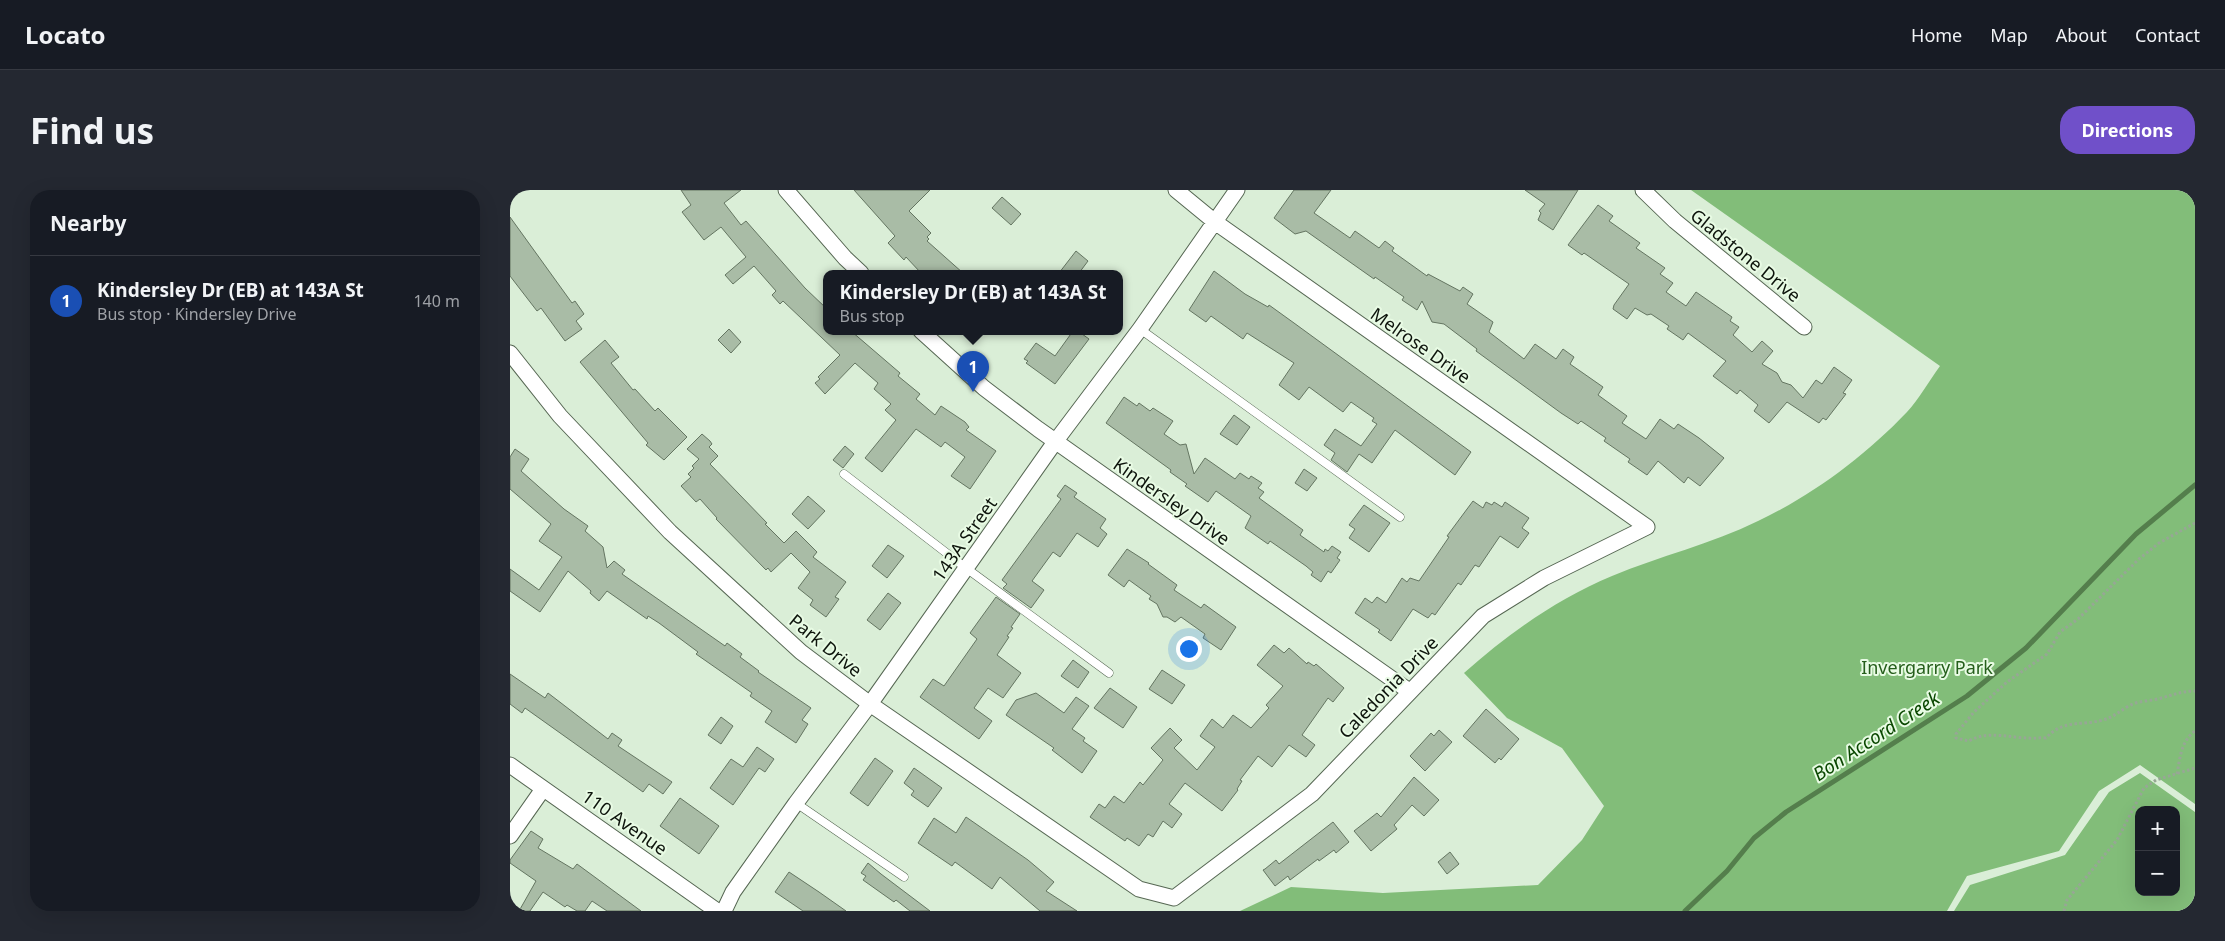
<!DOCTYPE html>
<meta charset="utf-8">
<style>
body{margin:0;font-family:"Noto Sans",sans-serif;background:#242831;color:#f1f3f6}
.controls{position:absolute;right:15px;bottom:15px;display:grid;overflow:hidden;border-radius:10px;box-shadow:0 5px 20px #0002}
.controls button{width:45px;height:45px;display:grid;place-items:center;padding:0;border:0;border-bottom:1px solid #363941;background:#171b24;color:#f1f3f6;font:25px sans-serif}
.you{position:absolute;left:678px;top:458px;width:18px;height:18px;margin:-12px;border:4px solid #fff;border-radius:50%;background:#1a73e8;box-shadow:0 0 0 8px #1a73e833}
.badge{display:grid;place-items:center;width:32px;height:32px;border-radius:50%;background:#7050c9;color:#fff;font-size:16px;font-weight:700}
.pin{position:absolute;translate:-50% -41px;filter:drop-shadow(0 1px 2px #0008)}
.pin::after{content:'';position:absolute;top:26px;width:18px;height:15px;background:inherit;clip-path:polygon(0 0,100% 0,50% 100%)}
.popup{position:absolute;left:313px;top:80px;width:300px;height:65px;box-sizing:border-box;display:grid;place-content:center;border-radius:10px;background:#171b24;filter:drop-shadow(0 1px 4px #0005);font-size:16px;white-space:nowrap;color:#9ea1a6}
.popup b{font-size:19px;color:#f1f3f6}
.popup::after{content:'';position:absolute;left:50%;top:100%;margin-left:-10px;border:10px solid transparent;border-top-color:#171b24}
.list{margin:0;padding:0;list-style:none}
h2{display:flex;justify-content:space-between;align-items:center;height:65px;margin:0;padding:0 20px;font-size:21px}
h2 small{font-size:16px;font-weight:400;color:#9ea1a6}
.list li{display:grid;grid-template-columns:32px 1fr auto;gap:15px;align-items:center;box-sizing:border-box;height:90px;padding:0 20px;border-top:1px solid #363941}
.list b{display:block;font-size:19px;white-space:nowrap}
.list p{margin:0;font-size:16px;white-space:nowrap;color:#9ea1a6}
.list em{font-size:16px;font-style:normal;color:#9ea1a6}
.map{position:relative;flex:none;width:1685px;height:721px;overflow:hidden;border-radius:20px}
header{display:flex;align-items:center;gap:30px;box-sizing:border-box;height:70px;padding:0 25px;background:#171b24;border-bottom:1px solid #363941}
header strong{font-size:24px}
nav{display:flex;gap:28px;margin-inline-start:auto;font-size:18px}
.intro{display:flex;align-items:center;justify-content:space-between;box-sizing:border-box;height:120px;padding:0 30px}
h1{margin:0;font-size:35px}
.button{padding:12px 22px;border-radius:20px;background:#7050c9;color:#fff;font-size:18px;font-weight:700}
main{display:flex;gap:30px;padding:0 30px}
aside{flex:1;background:#171b24;border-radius:20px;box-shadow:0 5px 20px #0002}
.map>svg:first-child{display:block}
.forest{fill:#82bd79;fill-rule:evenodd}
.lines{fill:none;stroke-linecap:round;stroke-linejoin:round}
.stream{stroke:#547e4c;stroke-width:5}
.building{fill:#a9bca6;stroke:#647561}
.lane-casing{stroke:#566753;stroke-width:9}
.street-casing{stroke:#566753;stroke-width:17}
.path{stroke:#97a795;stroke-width:3;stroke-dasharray:2.5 2.5;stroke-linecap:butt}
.lane{stroke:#fff;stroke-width:8}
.street{stroke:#fff;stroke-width:15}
.labels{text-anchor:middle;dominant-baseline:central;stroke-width:4;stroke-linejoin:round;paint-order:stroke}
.street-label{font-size:18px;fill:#0d140c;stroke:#e8fbe4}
.park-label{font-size:18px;fill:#255e1b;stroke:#e8fbe4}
.water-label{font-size:19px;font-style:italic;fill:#0a4700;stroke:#e8fbe4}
</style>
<header>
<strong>Locato</strong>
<nav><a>Home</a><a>Map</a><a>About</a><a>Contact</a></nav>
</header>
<div class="intro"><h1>Find us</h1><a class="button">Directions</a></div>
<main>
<aside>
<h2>Nearby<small></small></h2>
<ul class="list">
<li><span class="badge" style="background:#1a4fb4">1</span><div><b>Kindersley Dr (EB) at 143A St</b><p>Bus stop · Kindersley Drive</p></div><em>140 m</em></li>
</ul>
</aside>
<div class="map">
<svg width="1685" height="721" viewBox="0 0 1685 721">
<rect width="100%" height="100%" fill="#daeed7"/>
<path class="forest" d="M 1181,0 L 1685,0 L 1685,614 L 1630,575 L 1589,601 L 1549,661 L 1457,686 L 1437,721 L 730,721 L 781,697 L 873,703 L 1028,695 L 1072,650 L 1094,616 L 1052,558 L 997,528 L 954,483 C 999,443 1047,409 1102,386 C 1150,366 1201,354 1248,331 C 1303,305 1355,266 1397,222 C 1409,209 1419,191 1430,176 Z
M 1630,583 L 1685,622 L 1685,721 L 1444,721 L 1460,695 L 1555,665 L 1599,602 ZM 1629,620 L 1666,620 L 1666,702 L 1629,702 Z"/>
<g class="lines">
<path class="stream" d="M 1175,721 L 1217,681 L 1244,648 L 1276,622 L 1457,506 L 1516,458 L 1626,344 L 1685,295"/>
</g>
<path class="building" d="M 171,0 L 231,0 L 214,13 L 231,35 L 236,31 L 295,98 L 317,119 L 317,141 L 341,141 L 390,183 L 388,186 L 410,204 L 406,209 L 425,225 L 431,216 L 455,232 L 459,237 L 456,240 L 486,261 L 460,299 L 441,286 L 455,267 L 435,252 L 431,257 L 406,239 L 372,282 L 355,268 L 386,230 L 375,220 L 381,214 L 364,199 L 368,193 L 345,173 L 315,204 L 305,193 L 310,189 L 308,187 L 330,165 L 273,111 L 270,114 L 262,105 L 266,101 L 244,76 L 223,94 L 215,85 L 236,67 L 211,37 L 194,50 L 172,22 L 181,15 Z
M 344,0 L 420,0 L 399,21 L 421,43 L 417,47 L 419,49 L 417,51 L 453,83 L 411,83 L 396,67 L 394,70 L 378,53 L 385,46 Z
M 784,0 L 821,0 L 804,23 L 840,48 L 845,41 L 869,58 L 875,51 L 884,58 L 882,61 L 917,86 L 918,84 L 950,101 L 953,97 L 963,104 L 957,114 L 983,132 L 979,142 L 1014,169 L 1025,154 L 1046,169 L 1053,159 L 1064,167 L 1060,174 L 1093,197 L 1088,205 L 1117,226 L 1112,233 L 1136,249 L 1150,229 L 1164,239 L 1168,234 L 1189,248 L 1214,268 L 1190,296 L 1178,287 L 1174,293 L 1148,271 L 1137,285 L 1118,272 L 1120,269 L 1094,251 L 1096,248 L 1071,231 L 1068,234 L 1051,223 L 966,161 L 967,159 L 934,134 L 922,132 L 912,111 L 907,120 L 892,110 L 894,107 L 865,87 L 864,89 L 796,41 L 785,44 L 764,28 Z
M 1015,0 L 1068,0 L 1043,40 L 1028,30 L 1031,23 L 1029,21 L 1035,14 Z
M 492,7 L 511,24 L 501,35 L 482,18 Z
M 1088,15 L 1103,26 L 1099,31 L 1130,53 L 1126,58 L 1155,78 L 1150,84 L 1163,93 L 1156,102 L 1176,116 L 1186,102 L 1222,127 L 1220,131 L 1229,137 L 1223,145 L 1242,162 L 1252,151 L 1263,161 L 1252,174 L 1267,183 L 1272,192 L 1281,195 L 1293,208 L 1306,190 L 1312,194 L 1324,177 L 1342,190 L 1333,203 L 1336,204 L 1316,230 L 1313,228 L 1309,233 L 1277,212 L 1259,233 L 1244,221 L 1248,215 L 1230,200 L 1227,204 L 1203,186 L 1216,171 L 1178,143 L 1173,150 L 1157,139 L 1159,136 L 1141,124 L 1137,125 L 1125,118 L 1117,129 L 1103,119 L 1104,115 L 1119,94 L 1074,63 L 1072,65 L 1058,55 Z
M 0,27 L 62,113 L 65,111 L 74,124 L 66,131 L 72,139 L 55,151 L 31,118 L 27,121 L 0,86 Z
M 566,61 L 578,71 L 569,83 L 549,83 Z
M 704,81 L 735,104 L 758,117 L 759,115 L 784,133 L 961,262 L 945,285 L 885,240 L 862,273 L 849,264 L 837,282 L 821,270 L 825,263 L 814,255 L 825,239 L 851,256 L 867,234 L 862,231 L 864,228 L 841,212 L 833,222 L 799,197 L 789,210 L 769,195 L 784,173 L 737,143 L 733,149 L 701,126 L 696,132 L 679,120 Z
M 219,139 L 231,152 L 221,163 L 208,150 Z
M 563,141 L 568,141 L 579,149 L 545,194 L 516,173 L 518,171 L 514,169 L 526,153 L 545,166 Z
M 95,150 L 109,167 L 101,173 L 123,200 L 125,199 L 145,221 L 148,218 L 177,247 L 154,270 L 136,255 L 138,253 L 70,172 Z
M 614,207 L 627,216 L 629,213 L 640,221 L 643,218 L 663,231 L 654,244 L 670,255 L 676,254 L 684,284 L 695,268 L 725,289 L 730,283 L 739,289 L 741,286 L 752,293 L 748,298 L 754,302 L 749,308 L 793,340 L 790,345 L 814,362 L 815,359 L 818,361 L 822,356 L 831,362 L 827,368 L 830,370 L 821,383 L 818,381 L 811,392 L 801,385 L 803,382 L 796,376 L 760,351 L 758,354 L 735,338 L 741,326 L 706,301 L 698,312 L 675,296 L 677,294 L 660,282 L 661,280 L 596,233 Z
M 724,225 L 740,237 L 727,255 L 710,244 Z
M 192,244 L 200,251 L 202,254 L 199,257 L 208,266 L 200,274 L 257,333 L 255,334 L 274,353 L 286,341 L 307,362 L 303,367 L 336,392 L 325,407 L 329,409 L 316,427 L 300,415 L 303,410 L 288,398 L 300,382 L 281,363 L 261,382 L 258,378 L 256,380 L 206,329 L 207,328 L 190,309 L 186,312 L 171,296 L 181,287 L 178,284 L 184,278 L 182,276 L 189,269 L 177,259 Z
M 335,256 L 344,264 L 333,278 L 323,270 Z
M 5,259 L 19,269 L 11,281 L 54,319 L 78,336 L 75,341 L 93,357 L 97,378 L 104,371 L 115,380 L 112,384 L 215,456 L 217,453 L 232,464 L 230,467 L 249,481 L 248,482 L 301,518 L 292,530 L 298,534 L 286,553 L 255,532 L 262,521 L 240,506 L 242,503 L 186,464 L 188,462 L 149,433 L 138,426 L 137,429 L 97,401 L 89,411 L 80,403 L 81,401 L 58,381 L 30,422 L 0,401 L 0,379 L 29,400 L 52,367 L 29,351 L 41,334 L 0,299 L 0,267 Z
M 794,279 L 807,288 L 797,301 L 785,293 Z
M 555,295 L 567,303 L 564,307 L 596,329 L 590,338 L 597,344 L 588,357 L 567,343 L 550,367 L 543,362 L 522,391 L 534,400 L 521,418 L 493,398 L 497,394 L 492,390 L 551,309 L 547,306 Z
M 298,306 L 315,321 L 298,339 L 282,324 Z
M 963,311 L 973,318 L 976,312 L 982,315 L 984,312 L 992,317 L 995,312 L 1019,328 L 1012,338 L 1019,343 L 1008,358 L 990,346 L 969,377 L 965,375 L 951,395 L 948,393 L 925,425 L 922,423 L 918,428 L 903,419 L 881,451 L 871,444 L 868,442 L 870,440 L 845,423 L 855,408 L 862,413 L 867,407 L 876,413 L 892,388 L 897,392 L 900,388 L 909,391 L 939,347 L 937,346 Z
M 854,315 L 880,333 L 859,362 L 839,348 L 845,339 L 839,335 Z
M 378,355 L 394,366 L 377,388 L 362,376 Z
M 617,359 L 639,373 L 638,374 L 667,395 L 664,400 L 691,418 L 694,414 L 726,437 L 711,460 L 693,448 L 695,444 L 671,427 L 665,432 L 657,427 L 653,427 L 647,414 L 639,409 L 641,406 L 619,390 L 614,397 L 598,385 Z
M 378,403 L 391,413 L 370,440 L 357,430 Z
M 486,407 L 510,424 L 501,437 L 503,438 L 497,446 L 499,447 L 487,465 L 511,483 L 493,508 L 478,498 L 464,518 L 482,531 L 469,549 L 410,507 L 423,489 L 434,496 L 467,449 L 460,443 Z
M 764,455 L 774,463 L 779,458 L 797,474 L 798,472 L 804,476 L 806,474 L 834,498 L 823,512 L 818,508 L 792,545 L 805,555 L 796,567 L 779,555 L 762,577 L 748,566 L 730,590 L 732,591 L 727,599 L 728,600 L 712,621 L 675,593 L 659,614 L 672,624 L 662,638 L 653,631 L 643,647 L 638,644 L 629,656 L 617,648 L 615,651 L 580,627 L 589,614 L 595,618 L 604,606 L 614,613 L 630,592 L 633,595 L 653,570 L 641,558 L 660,538 L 672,550 L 664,558 L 687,580 L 705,557 L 690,546 L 702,529 L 713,538 L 723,525 L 741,538 L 759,518 L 756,515 L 773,496 L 747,475 Z
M 563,470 L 579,482 L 568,498 L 551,486 Z
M 652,480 L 675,495 L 662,514 L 639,499 Z
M 0,484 L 35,508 L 38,503 L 98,549 L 102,543 L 112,550 L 108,556 L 162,592 L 153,604 L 139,594 L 133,602 L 15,518 L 12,523 L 0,514 Z
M 600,498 L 627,517 L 613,538 L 584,518 Z
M 526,503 L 554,523 L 566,507 L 579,516 L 562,539 L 575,548 L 573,551 L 587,561 L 572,583 L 542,560 L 544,558 L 496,525 L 506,510 Z
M 976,519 L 1009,549 L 991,570 L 989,568 L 985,573 L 953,546 Z
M 211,527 L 223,536 L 211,554 L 198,545 Z
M 929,540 L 942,552 L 915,581 L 900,566 L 921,543 L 924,546 Z
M 247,557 L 264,569 L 255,582 L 249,578 L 223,615 L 200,598 L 221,569 L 233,577 Z
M 365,568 L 383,581 L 358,616 L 340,603 Z
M 404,578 L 432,598 L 418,617 L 401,605 L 404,601 L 394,593 Z
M 904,587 L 929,610 L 914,626 L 902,615 L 884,635 L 887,639 L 861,661 L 844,641 L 867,623 L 871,627 Z
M 170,608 L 209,636 L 189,664 L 150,636 Z
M 456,627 L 518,670 L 544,692 L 536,701 L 567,721 L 530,721 L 490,687 L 482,699 L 445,672 L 442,676 L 408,653 L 424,628 L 446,643 Z
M 823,632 L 839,652 L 826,663 L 824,660 L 809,671 L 808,669 L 780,690 L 778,686 L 765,696 L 753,680 L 755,679 L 766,670 L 769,674 Z
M 21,641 L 33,649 L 28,658 L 63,679 L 67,674 L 131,721 L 97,721 L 82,711 L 75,721 L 67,721 L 57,715 L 55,717 L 33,702 L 20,721 L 9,721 L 26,691 L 0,673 L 0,670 Z
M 940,662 L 949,674 L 937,684 L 928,672 Z
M 358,673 L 371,684 L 420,721 L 400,721 L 386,710 L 384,712 L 353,690 L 356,686 L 351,683 Z
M 279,682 L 309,702 L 336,721 L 293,721 L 265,702 Z"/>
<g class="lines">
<defs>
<path id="lane" d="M 630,139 L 890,327
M 334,284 L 456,378 L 599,483
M 286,613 L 394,687"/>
<path id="street" d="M 276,0 L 335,68 L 351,83
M 1133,0 L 1165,31 L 1294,137
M 411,141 L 474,198 L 528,239 L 899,501
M 0,163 L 50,226 L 160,342 L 291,462 L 360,514 L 629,699 L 664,708 L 802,604 L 973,426 L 1034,388 L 1137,337 L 705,32 L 666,0
M 0,575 L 207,721
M 0,646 L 33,599
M 214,721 L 223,702 L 286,613 L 360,514 L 545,252 L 630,139 L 727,0"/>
</defs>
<use href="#lane" class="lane-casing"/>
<use href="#street" class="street-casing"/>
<path class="path" d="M 1685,333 L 1649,353 L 1629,369 L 1568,429 L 1550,442 L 1537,464 L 1497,492 L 1464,522 L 1446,544 L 1446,548 L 1459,551 C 1477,540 1500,548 1519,548 C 1525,549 1530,547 1536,548 C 1553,529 1571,536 1593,530 C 1603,527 1609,522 1617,517 C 1625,512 1634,511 1643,510 C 1658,507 1670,501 1685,501
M 1667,584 C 1670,568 1671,551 1685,541
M 1554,721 L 1557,710 L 1607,650 L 1634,598 L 1646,590 L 1685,578"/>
<use href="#lane" class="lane"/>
<use href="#street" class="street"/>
</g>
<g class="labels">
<g class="street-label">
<text transform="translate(1236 65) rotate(39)">Gladstone Drive</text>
<text transform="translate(911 155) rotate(35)">Melrose Drive</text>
<text transform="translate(662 311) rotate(35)">Kindersley Drive</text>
<text transform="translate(454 349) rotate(-55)">143A Street</text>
<text transform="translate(316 455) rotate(39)">Park Drive</text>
<text transform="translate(878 497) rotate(-46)">Caledonia Drive</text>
<text transform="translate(115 632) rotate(35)">110 Avenue</text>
</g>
<g class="park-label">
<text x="1417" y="477">Invergarry Park</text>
</g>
<g class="water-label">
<text transform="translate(1366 546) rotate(-33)">Bon Accord Creek</text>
</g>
</g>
</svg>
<div class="controls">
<button>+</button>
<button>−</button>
</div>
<div class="you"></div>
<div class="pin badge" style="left:463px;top:202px;background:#1a4fb4">1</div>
<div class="popup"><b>Kindersley Dr (EB) at 143A St</b>Bus stop</div>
</div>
</main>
